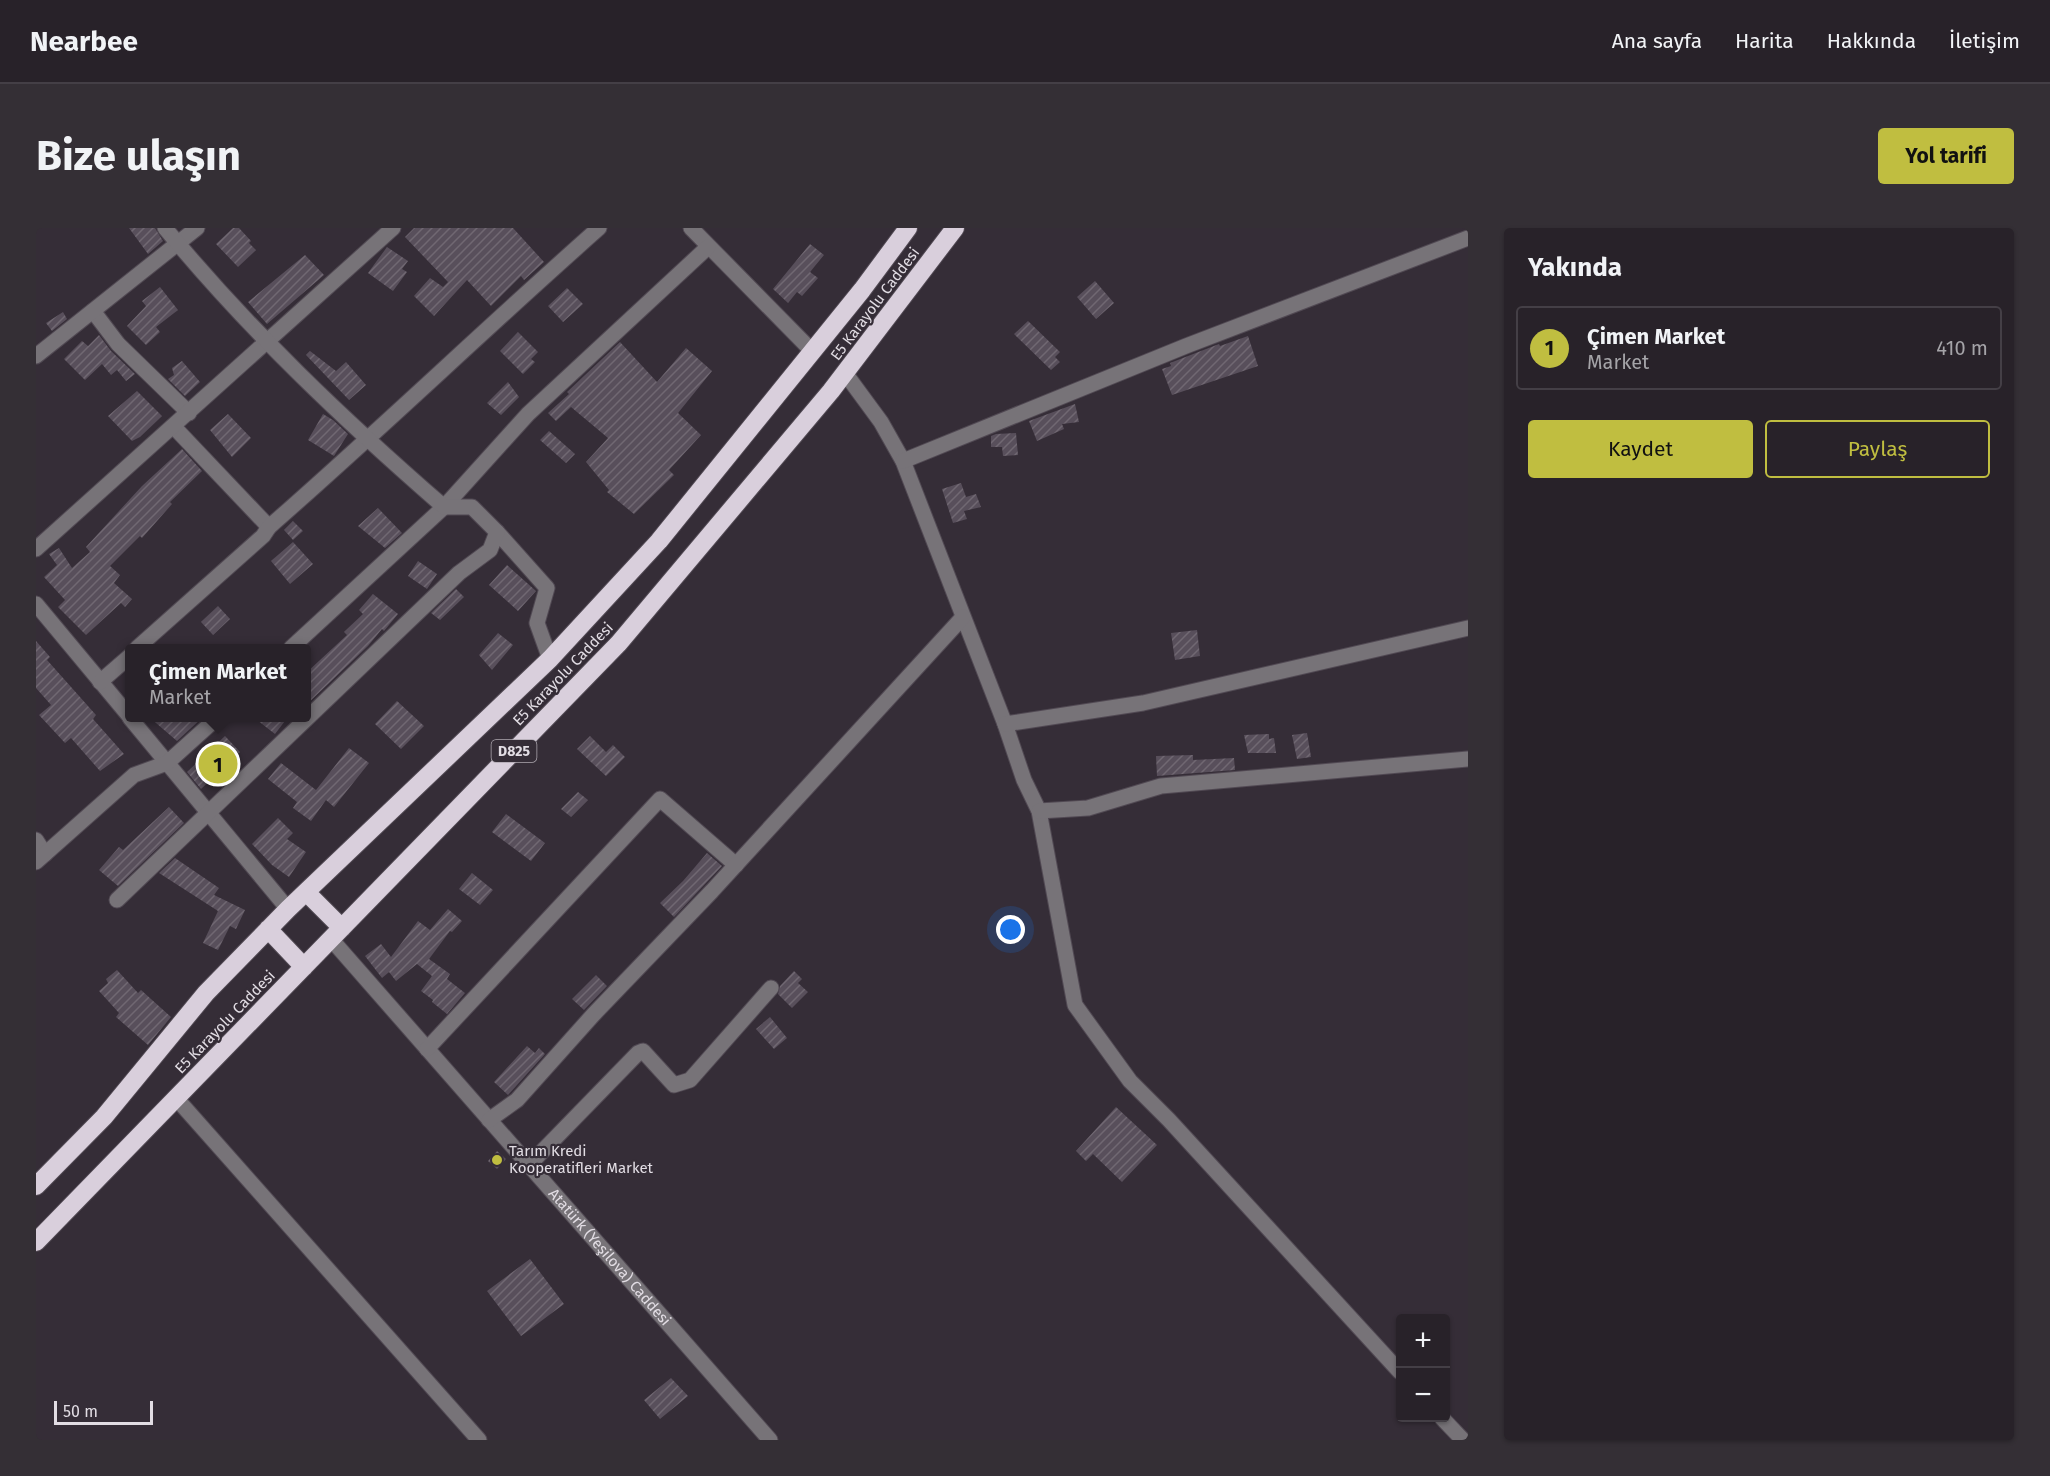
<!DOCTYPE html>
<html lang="tr">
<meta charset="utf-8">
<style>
body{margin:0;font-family:"Fira Sans",sans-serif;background:#342f35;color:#f1f3f6}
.controls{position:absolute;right:18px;bottom:18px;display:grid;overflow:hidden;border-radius:6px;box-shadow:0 2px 4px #0004}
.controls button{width:54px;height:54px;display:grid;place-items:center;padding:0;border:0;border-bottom:2px solid #443f46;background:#282229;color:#f1f3f6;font:30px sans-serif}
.scale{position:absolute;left:18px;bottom:15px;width:99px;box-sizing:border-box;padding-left:6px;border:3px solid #e2dde4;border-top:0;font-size:16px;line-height:21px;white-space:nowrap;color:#e2dde4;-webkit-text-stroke:4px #352d37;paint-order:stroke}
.you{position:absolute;left:975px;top:702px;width:21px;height:21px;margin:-15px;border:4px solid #fff;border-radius:50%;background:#1a73e8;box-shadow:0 0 0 9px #1a73e833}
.badge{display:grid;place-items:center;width:39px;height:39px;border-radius:50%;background:#c0be40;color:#111;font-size:20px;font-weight:700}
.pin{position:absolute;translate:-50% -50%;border:3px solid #fff;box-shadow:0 2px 6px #0006}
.popup{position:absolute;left:89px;top:416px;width:186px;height:78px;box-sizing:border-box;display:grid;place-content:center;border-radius:6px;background:#282229;filter:drop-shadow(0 2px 4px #0005);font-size:20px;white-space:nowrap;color:#a5a4a8}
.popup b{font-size:22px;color:#f1f3f6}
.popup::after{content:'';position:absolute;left:50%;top:100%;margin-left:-12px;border:12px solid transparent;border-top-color:#282229}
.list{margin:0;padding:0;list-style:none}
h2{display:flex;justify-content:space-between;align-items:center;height:78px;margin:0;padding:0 24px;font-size:26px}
h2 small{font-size:20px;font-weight:400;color:#a5a4a8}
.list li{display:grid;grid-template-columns:39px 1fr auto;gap:18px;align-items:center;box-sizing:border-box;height:84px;margin:0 12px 12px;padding:0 12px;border:2px solid #443f46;border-radius:6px}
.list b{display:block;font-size:22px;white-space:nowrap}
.list p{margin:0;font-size:20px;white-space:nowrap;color:#a5a4a8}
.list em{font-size:20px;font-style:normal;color:#a5a4a8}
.actions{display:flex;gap:12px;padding:18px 24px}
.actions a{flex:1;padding:14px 0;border:2px solid #c0be40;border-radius:6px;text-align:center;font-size:21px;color:#c0be40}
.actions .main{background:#c0be40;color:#111}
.map{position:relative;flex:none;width:1432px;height:1212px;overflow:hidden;border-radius:6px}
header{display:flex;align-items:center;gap:36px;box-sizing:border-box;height:84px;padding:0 30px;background:#282229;border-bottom:2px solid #443f46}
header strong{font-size:28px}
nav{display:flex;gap:33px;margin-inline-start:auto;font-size:21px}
.intro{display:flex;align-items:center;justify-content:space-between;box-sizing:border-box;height:144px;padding:0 36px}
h1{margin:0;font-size:42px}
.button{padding:15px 27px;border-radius:6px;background:#c0be40;color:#111;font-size:21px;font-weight:700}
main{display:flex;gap:36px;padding:0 36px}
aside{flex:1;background:#282229;border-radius:6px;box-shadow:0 2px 4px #0004}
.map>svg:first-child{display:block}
.building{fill:url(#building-hatch)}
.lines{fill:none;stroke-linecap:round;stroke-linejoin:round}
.minor-casing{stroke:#514953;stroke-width:17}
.highway-casing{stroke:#514953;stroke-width:20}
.minor{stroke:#777378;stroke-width:15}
.highway{stroke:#d9cfdc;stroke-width:18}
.poi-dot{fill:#c0be40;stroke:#352d37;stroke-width:2}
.labels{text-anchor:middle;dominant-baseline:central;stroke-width:4.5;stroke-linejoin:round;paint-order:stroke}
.shield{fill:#352d37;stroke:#aea8b0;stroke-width:1.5}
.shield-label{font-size:14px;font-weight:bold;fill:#e2dde4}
.street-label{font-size:15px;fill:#e2dde4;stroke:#352d37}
.poi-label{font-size:15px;fill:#e2dde4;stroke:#352d37;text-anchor:start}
</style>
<header>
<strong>Nearbee</strong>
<nav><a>Ana sayfa</a><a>Harita</a><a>Hakkında</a><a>İletişim</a></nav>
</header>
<div class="intro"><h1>Bize ulaşın</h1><a class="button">Yol tarifi</a></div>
<main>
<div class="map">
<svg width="1432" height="1212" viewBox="0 0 1432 1212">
<defs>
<pattern id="building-hatch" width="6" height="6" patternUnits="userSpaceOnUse" patternTransform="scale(1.5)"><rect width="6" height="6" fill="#584f5b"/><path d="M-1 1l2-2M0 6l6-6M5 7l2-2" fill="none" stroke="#706872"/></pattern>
</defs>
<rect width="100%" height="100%" fill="#352d37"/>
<path class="building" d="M 93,0 L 119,0 L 127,13 L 112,26 Z
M 197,0 L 203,0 L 215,13 L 213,15 L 220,22 L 202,39 L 180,16 Z
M 378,0 L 477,0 L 508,34 L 488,52 L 485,48 L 455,78 L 431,52 L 398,88 L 378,68 L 394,50 L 407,59 L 412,54 L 369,9 Z
M 774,16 L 788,27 L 774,44 L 782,50 L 766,68 L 761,64 L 752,75 L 737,61 Z
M 351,19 L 372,33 L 366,41 L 371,44 L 357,63 L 332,45 Z
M 269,27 L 288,47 L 231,96 L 212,74 Z
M 1059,53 L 1078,75 L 1060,91 L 1041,69 Z
M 124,59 L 142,82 L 120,99 L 124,104 L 110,117 L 91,98 L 110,78 L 106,73 Z
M 531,60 L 547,76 L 527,94 L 512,78 Z
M 27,84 L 31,91 L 16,103 L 10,95 Z
M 992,93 L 1024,124 L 1019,129 L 1024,134 L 1015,142 L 978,106 Z
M 482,104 L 502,124 L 495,131 L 499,134 L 487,146 L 464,123 Z
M 63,107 L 75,123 L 99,146 L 90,153 L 81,142 L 75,147 L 66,136 L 49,152 L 28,131 L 46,113 L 52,118 Z
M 1212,108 L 1222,138 L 1136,167 L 1126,141 L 1135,138 L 1134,135 L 1183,116 L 1184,118 Z
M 584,114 L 621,154 L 650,120 L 676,143 L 642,185 L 665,207 L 633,242 L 638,247 L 598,286 L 571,264 L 573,262 L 550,234 L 572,210 L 535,179 L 520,193 L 512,185 L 533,166 L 531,164 Z
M 274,123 L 300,143 L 310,134 L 330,157 L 313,172 L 270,127 Z
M 146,133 L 164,154 L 149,168 L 132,151 L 138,147 L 136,140 Z
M 472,154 L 483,169 L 465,187 L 451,175 Z
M 101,163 L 126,188 L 104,209 L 96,213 L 72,188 Z
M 1039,176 L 1043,194 L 1026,196 L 1028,201 L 1001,213 L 993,193 Z
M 192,186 L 215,210 L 196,229 L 174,202 Z
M 287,186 L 297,192 L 312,206 L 298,228 L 272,212 Z
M 513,203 L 539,226 L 530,235 L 504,212 Z
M 980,205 L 982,227 L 967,228 L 966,219 L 955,219 L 955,208 L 960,206 Z
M 146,221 L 166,243 L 134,274 L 136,276 L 106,310 L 104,308 L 74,338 L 84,347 L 78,355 L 96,371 L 89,379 L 85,375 L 50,407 L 22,379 L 29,372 L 8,349 L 21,337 L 13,326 L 23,320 L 36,340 L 54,324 L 50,319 L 106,258 Z
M 925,255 L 930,269 L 940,266 L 945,279 L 928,283 L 931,291 L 917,295 L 906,261 Z
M 342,280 L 366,305 L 349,320 L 322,298 Z
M 257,293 L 267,303 L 257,312 L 248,302 Z
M 257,314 L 277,336 L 254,356 L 235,333 Z
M 382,333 L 401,346 L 391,361 L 372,348 Z
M 471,337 L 500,363 L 482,383 L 453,357 Z
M 420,361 L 428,369 L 404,392 L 395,385 Z
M 337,366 L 362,386 L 348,403 L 346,401 L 332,418 L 270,477 L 270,445 L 311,407 L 308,404 L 327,386 L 323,382 Z
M 182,378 L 194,391 L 177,407 L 165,394 Z
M 1161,402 L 1164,428 L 1139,432 L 1135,405 Z
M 462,405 L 477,417 L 456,442 L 443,427 Z
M 0,413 L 14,429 L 11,432 L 60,487 L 57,491 L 88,526 L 64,543 L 35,510 L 29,515 L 3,487 L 15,477 L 0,460 Z
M 361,473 L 388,498 L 365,521 L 339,496 Z
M 113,489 L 167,489 L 141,513 Z
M 217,489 L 252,489 L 239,506 Z
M 1271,505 L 1275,529 L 1261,531 L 1256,507 Z
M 1233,506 L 1233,511 L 1238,510 L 1240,525 L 1212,525 L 1208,507 Z
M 189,508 L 204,524 L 165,561 L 151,544 Z
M 554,508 L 570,524 L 577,517 L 589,529 L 570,548 L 541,521 Z
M 313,520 L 333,535 L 298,579 L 290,572 L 275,593 L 257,580 L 261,574 L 232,551 L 245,535 L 280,562 Z
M 1157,527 L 1157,532 L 1198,530 L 1199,542 L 1121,548 L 1120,528 Z
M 542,564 L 552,572 L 535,589 L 525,581 Z
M 133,579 L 148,595 L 82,658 L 63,642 L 83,619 L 87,622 Z
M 470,586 L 509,615 L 495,633 L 456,604 Z
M 242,590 L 257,605 L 251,611 L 270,624 L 253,649 L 236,637 L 216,616 Z
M 671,625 L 686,638 L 638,689 L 624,675 L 647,653 Z
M 139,630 L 183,660 L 178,667 L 209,682 L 200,701 L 194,698 L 182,722 L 167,715 L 182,683 L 123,645 Z
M 436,645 L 457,662 L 444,677 L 423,661 Z
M 412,681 L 426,693 L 416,704 L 414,703 L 393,731 L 414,746 L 411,751 L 429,765 L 411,786 L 396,774 L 397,772 L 385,763 L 396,748 L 381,736 L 360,753 L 353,744 L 346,750 L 329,728 L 345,716 L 355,729 L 382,693 L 394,702 Z
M 81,742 L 102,765 L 105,762 L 135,789 L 112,817 L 80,789 L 83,785 L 63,763 L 72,755 L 70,751 Z
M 758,743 L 766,751 L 762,755 L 772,764 L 756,780 L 742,766 L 744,758 Z
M 560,747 L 571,758 L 548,782 L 536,771 Z
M 734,789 L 751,810 L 738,821 L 720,801 Z
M 491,818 L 499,825 L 503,820 L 509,826 L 472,867 L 458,854 Z
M 1080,879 L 1121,917 L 1086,954 L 1057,926 L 1050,933 L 1040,923 Z
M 461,923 L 470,931 L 461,941 L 452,933 Z
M 494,1031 L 528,1076 L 485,1108 L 451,1063 Z
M 635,1150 L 652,1168 L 624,1191 L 608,1172 Z"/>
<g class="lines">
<defs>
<g id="minor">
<path d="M 655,0 L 776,123"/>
<path d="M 57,83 L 82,116 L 153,185"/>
<path d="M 0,128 L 161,0"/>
<path d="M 809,145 L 845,194 L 867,233 L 969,496 L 988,552 L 1003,583 L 1039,777 L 1094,853 L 1133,892 L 1364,1144"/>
<path d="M 138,199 L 233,299"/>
<path d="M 867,233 L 1150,118 L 1432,10"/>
<path d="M 461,304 L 511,360 L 501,395 L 514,431"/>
<path d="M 0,321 L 357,0"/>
<path d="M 0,376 L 94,489"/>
<path d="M 101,420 L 227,308 L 233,299 C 345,201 452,98 563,0"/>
<path d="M 255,420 L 408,279 L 492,186 L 672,19"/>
<path d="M 64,454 L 94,428"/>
<path d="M 94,490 L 252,681"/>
<path d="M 969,496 L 1107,475 L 1432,400"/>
<path d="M 1003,583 L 1052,580 L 1125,558 L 1432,531"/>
<path d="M 0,612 L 9,626"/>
<path d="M 0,634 L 98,547 L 131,535 L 181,490"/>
<path d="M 81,672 L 423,345 L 454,322 L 461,304 L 436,279 L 408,279 C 309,193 213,102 129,0"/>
<path id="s1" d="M 295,711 L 734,1212"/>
<path d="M 391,821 L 624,571 L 700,637"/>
<path d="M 140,870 L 443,1212"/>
<path d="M 453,892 L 481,872 L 557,787 L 676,663 L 927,389"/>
<path d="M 493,937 L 602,825 L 607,823 L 638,857 L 654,852 L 735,760"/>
<path d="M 1406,1190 L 1427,1212"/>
</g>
<path id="highway" d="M 270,664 L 306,700
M 232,701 L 268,739
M 0,958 L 68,889 L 170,765 L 252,681 L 514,431 L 623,313 L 826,62 L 872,0
M 0,1014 L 583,415 L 795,163 L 919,0"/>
</defs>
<use href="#minor" class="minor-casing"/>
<use href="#highway" class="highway-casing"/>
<use href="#minor" class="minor"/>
<use href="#highway" class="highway"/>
</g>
<circle class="poi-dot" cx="461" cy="932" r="6"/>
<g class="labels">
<rect class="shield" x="455.5" y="512" width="45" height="22" rx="4.5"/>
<g class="shield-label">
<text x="478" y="523">D825</text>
</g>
<g class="street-label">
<text transform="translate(839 76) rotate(-53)">E5 Karayolu Caddesi</text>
<text transform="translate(527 446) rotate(-46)">E5 Karayolu Caddesi</text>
<text transform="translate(189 794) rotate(-46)">E5 Karayolu Caddesi</text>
<text stroke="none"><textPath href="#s1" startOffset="423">Atatürk (Yeşilova) Caddesi</textPath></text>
</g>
<g class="poi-label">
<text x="473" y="923">Tarım Kredi<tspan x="473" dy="17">Kooperatifleri Market</tspan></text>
</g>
</g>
</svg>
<div class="controls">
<button>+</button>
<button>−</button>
</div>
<div class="scale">50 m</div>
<div class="you"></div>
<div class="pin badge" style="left:182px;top:536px">1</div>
<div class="popup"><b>Çimen Market</b>Market</div>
</div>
<aside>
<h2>Yakında<small></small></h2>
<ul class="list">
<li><span class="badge">1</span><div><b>Çimen Market</b><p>Market</p></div><em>410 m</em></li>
</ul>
<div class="actions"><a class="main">Kaydet</a><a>Paylaş</a></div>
</aside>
</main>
